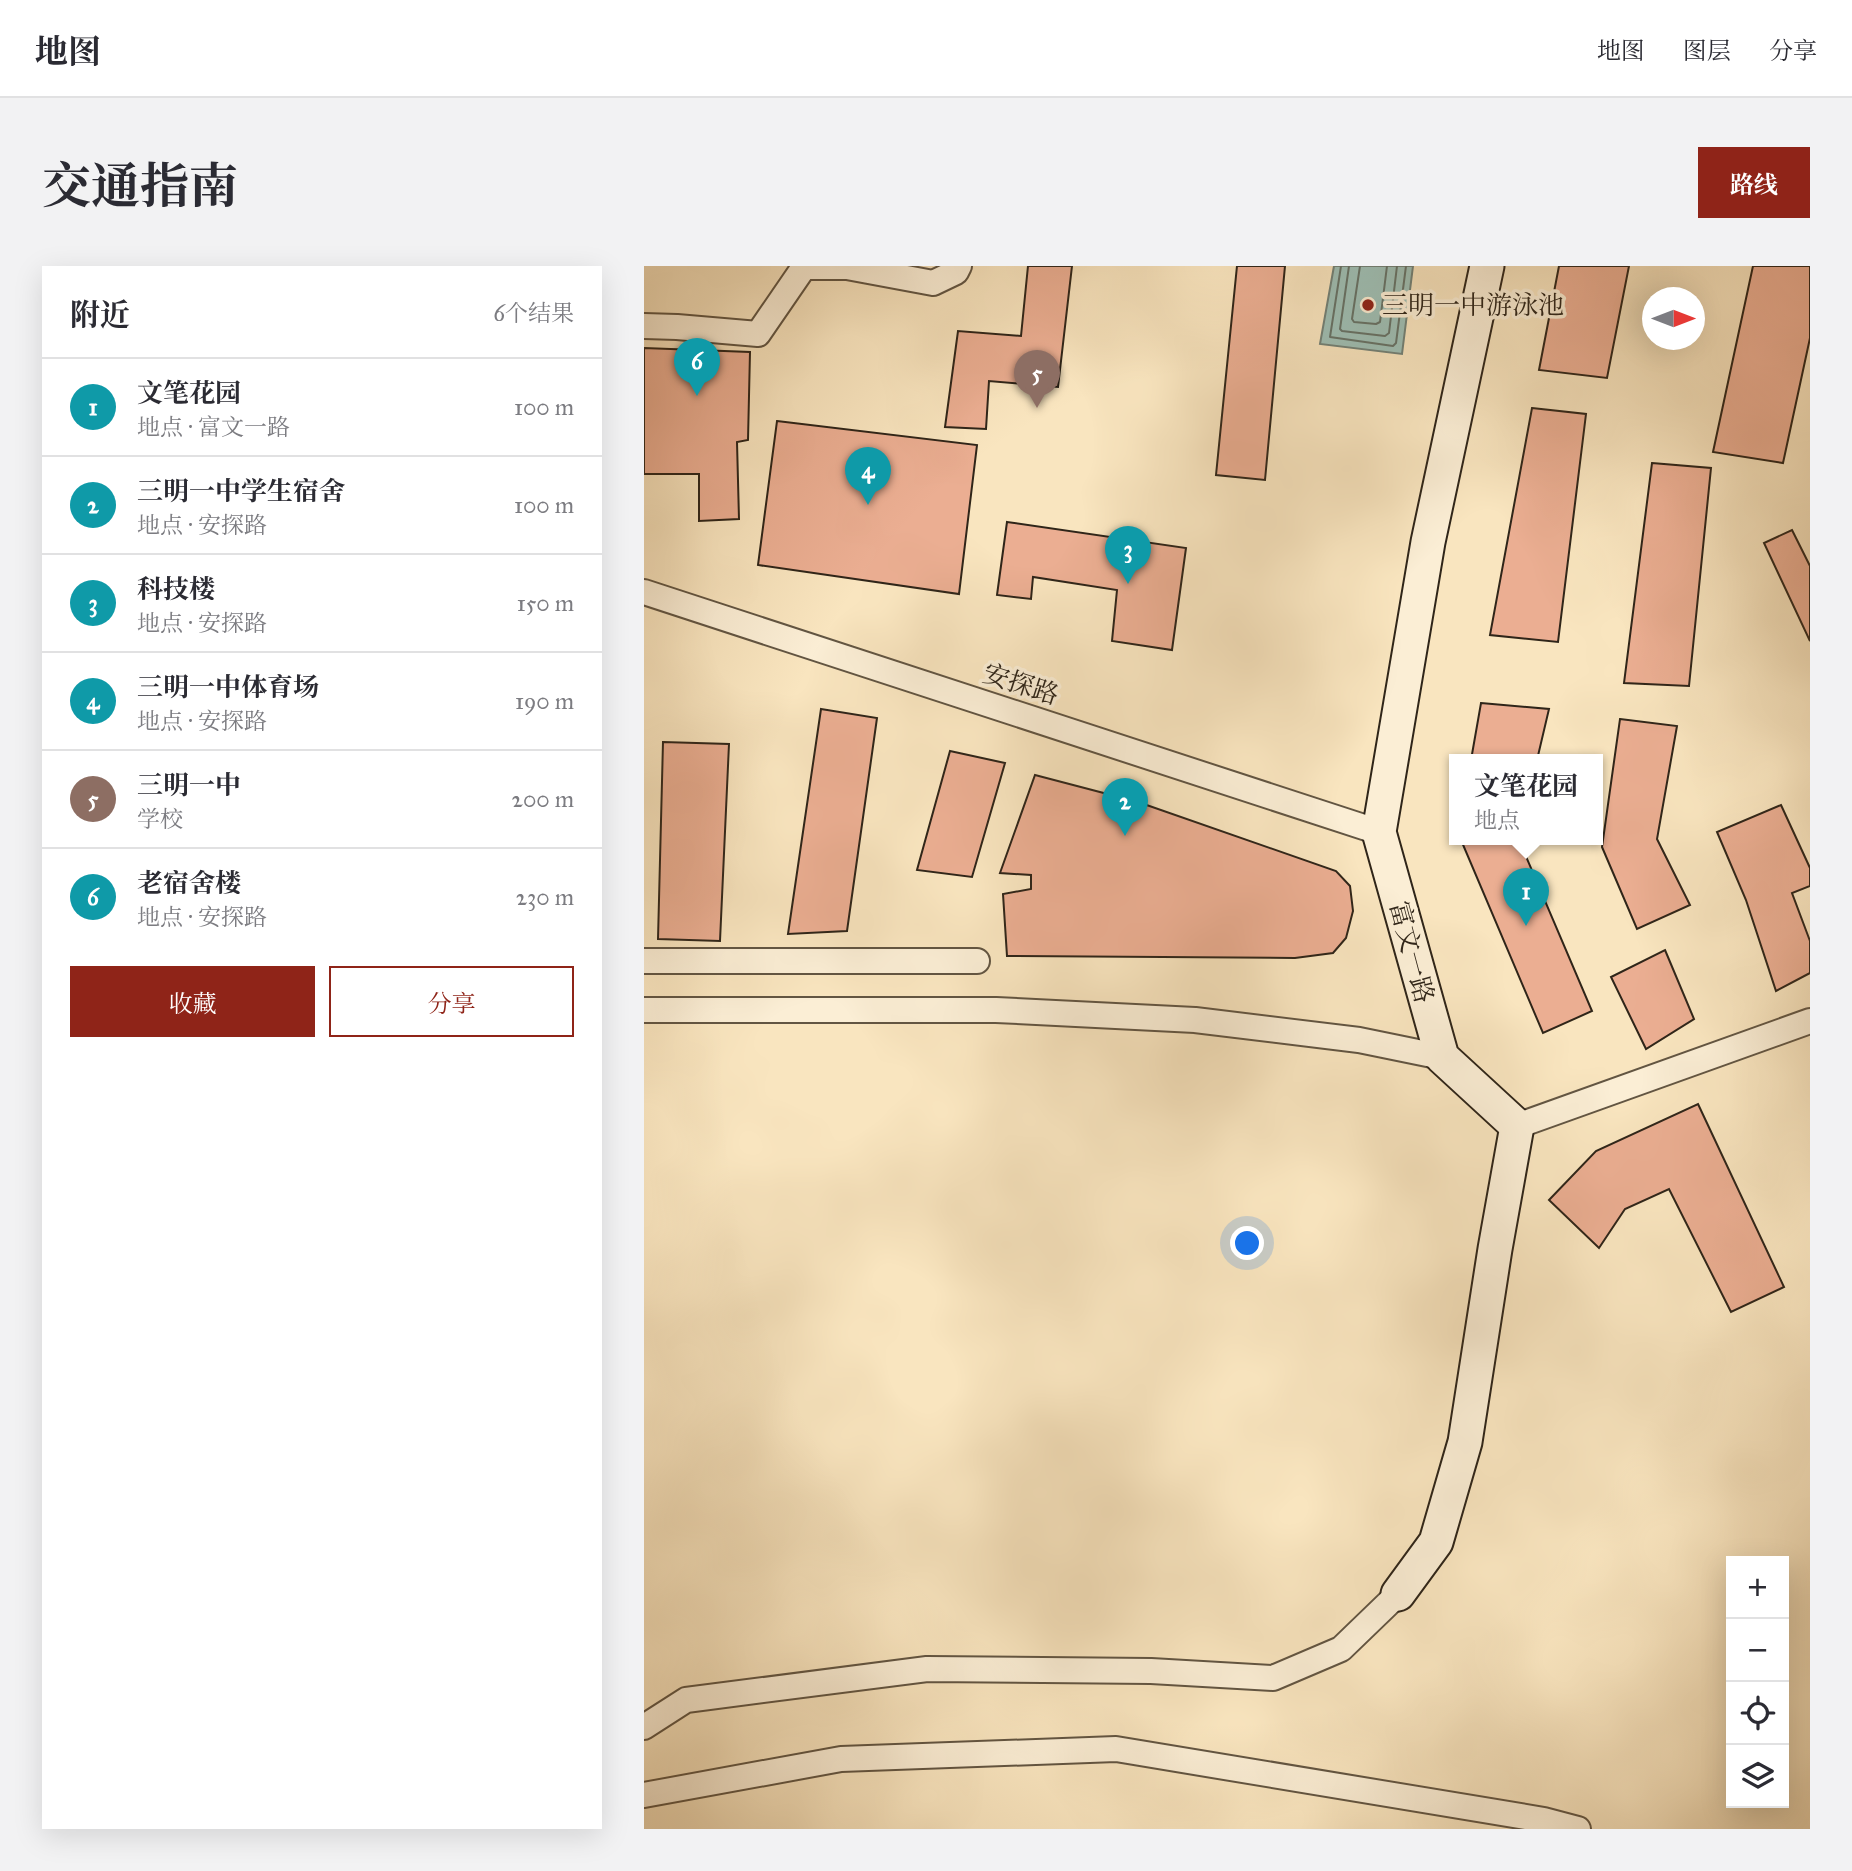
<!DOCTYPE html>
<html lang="zh">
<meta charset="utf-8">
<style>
body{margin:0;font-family:"IM FELL Great Primer","Noto Serif SC",serif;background:#f2f2f3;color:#2b2b33}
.controls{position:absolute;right:21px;bottom:21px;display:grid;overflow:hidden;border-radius:0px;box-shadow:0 7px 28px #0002}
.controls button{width:63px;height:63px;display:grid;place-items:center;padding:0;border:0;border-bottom:2px solid #e1e1e2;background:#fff;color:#2b2b33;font:35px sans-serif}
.compass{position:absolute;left:998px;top:21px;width:63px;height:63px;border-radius:50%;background:#fff;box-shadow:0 7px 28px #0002;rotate:90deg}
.you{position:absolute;left:604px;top:978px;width:24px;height:24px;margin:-18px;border:5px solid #fff;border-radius:50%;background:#1a73e8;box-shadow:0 0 0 10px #1a73e833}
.badge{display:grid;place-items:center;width:46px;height:46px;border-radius:50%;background:#8f2418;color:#fff;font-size:23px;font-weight:700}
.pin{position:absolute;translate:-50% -58px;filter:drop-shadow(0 2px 4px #0008)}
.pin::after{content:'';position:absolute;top:37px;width:24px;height:21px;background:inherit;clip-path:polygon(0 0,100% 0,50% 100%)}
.popup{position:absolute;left:805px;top:488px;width:154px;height:91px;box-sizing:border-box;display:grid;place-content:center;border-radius:0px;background:#fff;filter:drop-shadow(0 2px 5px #0005);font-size:23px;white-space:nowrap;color:#7c7c81}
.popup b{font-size:26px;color:#2b2b33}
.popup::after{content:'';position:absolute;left:50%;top:100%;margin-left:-14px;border:14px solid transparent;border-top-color:#fff}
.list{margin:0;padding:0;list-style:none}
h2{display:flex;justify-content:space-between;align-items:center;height:91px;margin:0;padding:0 28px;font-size:30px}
h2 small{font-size:23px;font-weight:400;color:#7c7c81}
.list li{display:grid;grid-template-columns:46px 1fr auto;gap:21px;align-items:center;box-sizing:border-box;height:98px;padding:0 28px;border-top:2px solid #e1e1e2}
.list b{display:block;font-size:26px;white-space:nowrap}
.list p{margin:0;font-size:23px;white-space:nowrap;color:#7c7c81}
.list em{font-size:23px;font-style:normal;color:#7c7c81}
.actions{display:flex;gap:14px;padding:21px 28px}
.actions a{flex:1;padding:16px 0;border:2px solid #8f2418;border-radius:0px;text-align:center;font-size:24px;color:#8f2418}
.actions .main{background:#8f2418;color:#fff}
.icon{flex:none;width:38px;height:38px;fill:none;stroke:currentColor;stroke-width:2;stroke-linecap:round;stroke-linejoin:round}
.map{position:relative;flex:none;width:1166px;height:1563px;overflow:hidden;border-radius:0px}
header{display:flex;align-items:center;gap:42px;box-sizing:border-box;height:98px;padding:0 35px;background:#fff;border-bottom:2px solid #e1e1e2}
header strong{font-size:33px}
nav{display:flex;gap:38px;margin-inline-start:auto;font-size:24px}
.intro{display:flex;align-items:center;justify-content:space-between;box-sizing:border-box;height:168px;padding:0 42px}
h1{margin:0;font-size:49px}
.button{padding:18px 32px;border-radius:0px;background:#8f2418;color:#fff;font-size:24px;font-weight:700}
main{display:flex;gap:42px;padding:0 42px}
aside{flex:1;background:#fff;border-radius:0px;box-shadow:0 7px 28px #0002}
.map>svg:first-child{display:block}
.water{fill:#9ebfb5;stroke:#728177;stroke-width:2}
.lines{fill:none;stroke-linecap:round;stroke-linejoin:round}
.shore{stroke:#667267;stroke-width:2}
.building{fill:#ebae92;stroke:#2f2519;stroke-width:2}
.street-casing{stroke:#625542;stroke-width:28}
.secondary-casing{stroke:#2f2519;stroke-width:37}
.street{stroke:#fbeed5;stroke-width:24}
.secondary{stroke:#fbeed5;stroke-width:33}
.poi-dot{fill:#8f2418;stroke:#fbeed5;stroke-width:2.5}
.labels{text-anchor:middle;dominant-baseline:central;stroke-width:7;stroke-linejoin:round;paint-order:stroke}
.poi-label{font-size:26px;fill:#2f2519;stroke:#fbeed5;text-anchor:start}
.street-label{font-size:26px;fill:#2f2519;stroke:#fbeed5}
</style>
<header>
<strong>地图</strong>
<nav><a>地图</a><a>图层</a><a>分享</a></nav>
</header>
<div class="intro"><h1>交通指南</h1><a class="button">路线</a></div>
<main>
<aside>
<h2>附近<small>6个结果</small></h2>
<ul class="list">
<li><span class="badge" style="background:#0f9aa8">1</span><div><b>文笔花园</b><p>地点 · 富文一路</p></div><em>100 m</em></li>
<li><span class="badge" style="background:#0f9aa8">2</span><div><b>三明一中学生宿舍</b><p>地点 · 安探路</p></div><em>100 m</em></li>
<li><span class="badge" style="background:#0f9aa8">3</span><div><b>科技楼</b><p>地点 · 安探路</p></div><em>150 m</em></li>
<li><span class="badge" style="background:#0f9aa8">4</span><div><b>三明一中体育场</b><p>地点 · 安探路</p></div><em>190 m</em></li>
<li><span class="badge" style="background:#8d6e63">5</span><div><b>三明一中</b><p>学校</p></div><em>200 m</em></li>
<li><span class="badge" style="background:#0f9aa8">6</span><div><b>老宿舍楼</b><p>地点 · 安探路</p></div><em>230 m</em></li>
</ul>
<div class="actions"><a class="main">收藏</a><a>分享</a></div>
</aside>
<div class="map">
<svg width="1166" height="1563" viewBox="0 0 1166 1563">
<rect width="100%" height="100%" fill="#f9e5bf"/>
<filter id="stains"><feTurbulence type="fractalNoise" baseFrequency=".00286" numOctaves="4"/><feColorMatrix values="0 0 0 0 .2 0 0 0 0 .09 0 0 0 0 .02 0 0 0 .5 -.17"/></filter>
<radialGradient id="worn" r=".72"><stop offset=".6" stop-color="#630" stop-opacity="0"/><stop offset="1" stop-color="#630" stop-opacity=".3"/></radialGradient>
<path class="water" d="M 690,0 L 769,0 L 758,88 L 676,78 Z"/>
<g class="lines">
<path class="shore" d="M 697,0 L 686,71 L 749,80 L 752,77 L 762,0
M 705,0 L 696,63 L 698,65 L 741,70 L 745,67 L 753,0
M 716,0 L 708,53 L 710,56 L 732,58 L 736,56 L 743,0"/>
</g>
<path class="building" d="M 384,0 L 428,0 L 414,121 L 345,115 L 342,163 L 301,161 L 314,65 L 377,70 Z
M 593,0 L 641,0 L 621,214 L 572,209 Z
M 915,0 L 985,0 L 963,112 L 895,104 Z
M 1109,0 L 1166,0 L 1166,72 L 1139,197 L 1069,186 Z
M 0,82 L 106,86 L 104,174 L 93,176 L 95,253 L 55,255 L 55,208 L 0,208 Z
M 888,142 L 942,148 L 914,376 L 846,369 Z
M 133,155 L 333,179 L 315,328 L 114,299 Z
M 1008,197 L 1067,202 L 1045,420 L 980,417 Z
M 363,256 L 542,282 L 528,384 L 468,375 L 473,324 L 389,311 L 387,333 L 353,329 Z
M 1148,264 L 1166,300 L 1166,375 L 1120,277 Z
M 837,437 L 905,443 L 893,494 L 827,494 Z
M 177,443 L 233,452 L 203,665 L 144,668 Z
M 976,453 L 1033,460 L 1013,573 L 1046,639 L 993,663 L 958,581 Z
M 19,476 L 85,478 L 76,675 L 14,673 Z
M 306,485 L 361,497 L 328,611 L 273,604 Z
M 391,509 L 494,536 L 692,605 L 706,620 L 709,645 L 702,672 L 689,687 L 651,692 L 363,690 L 359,628 L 387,623 L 387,609 L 356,607 Z
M 1137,539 L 1166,602 L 1166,620 L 1148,627 L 1166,675 L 1166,707 L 1132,725 L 1102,634 L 1073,566 Z
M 817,574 L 875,574 L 948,745 L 899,767 Z
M 1021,684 L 1050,753 L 1002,783 L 967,711 Z
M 1054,838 L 1140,1021 L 1087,1046 L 1025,923 L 981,943 L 955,982 L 905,934 L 952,885 Z"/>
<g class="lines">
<defs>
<path id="street" d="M 0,60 L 33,61 L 114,68 L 160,1 L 203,1 L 289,17 L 312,6 L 315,0
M 0,326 L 735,566
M 0,695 L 333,695
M 0,744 L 352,744 L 551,754 L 715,774 L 798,791
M 873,860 L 1166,755
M 0,1461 L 42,1434 L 283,1403 L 507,1405 L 629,1412 L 697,1383 L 754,1328
M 0,1529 L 197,1493 L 472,1483 L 900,1554 L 934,1563"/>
<path id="secondary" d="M 754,1328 L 792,1276 L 821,1176 L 851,983 L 873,860 L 798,791 L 735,566 L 784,276 L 843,0"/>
</defs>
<use href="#street" class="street-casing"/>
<use href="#secondary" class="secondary-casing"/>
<use href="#street" class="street"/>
<use href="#secondary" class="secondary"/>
</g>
<circle class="poi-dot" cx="724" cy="39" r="7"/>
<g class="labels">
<g class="poi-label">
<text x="738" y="39">三明一中游泳池</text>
</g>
<g class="street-label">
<text transform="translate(377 418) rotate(18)">安探路</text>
<text transform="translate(768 686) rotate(75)">富文一路</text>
</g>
</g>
<rect width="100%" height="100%" filter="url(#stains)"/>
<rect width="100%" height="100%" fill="url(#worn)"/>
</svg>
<div class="controls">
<button>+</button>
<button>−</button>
<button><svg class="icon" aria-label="locate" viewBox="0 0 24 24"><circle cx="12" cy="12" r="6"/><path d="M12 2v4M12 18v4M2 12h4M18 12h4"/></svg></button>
<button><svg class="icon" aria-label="layers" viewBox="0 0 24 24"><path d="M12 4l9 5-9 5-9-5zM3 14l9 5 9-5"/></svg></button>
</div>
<svg class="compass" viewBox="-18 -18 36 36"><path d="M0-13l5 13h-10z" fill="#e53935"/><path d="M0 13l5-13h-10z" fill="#7c7c81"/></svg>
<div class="you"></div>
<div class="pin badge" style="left:882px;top:660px;background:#0f9aa8">1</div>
<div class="popup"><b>文笔花园</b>地点</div>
<div class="pin badge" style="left:481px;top:570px;background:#0f9aa8">2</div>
<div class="pin badge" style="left:484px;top:318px;background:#0f9aa8">3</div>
<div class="pin badge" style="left:224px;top:239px;background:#0f9aa8">4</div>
<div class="pin badge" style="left:393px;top:142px;background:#8d6e63">5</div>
<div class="pin badge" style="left:53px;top:130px;background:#0f9aa8">6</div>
</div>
</main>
